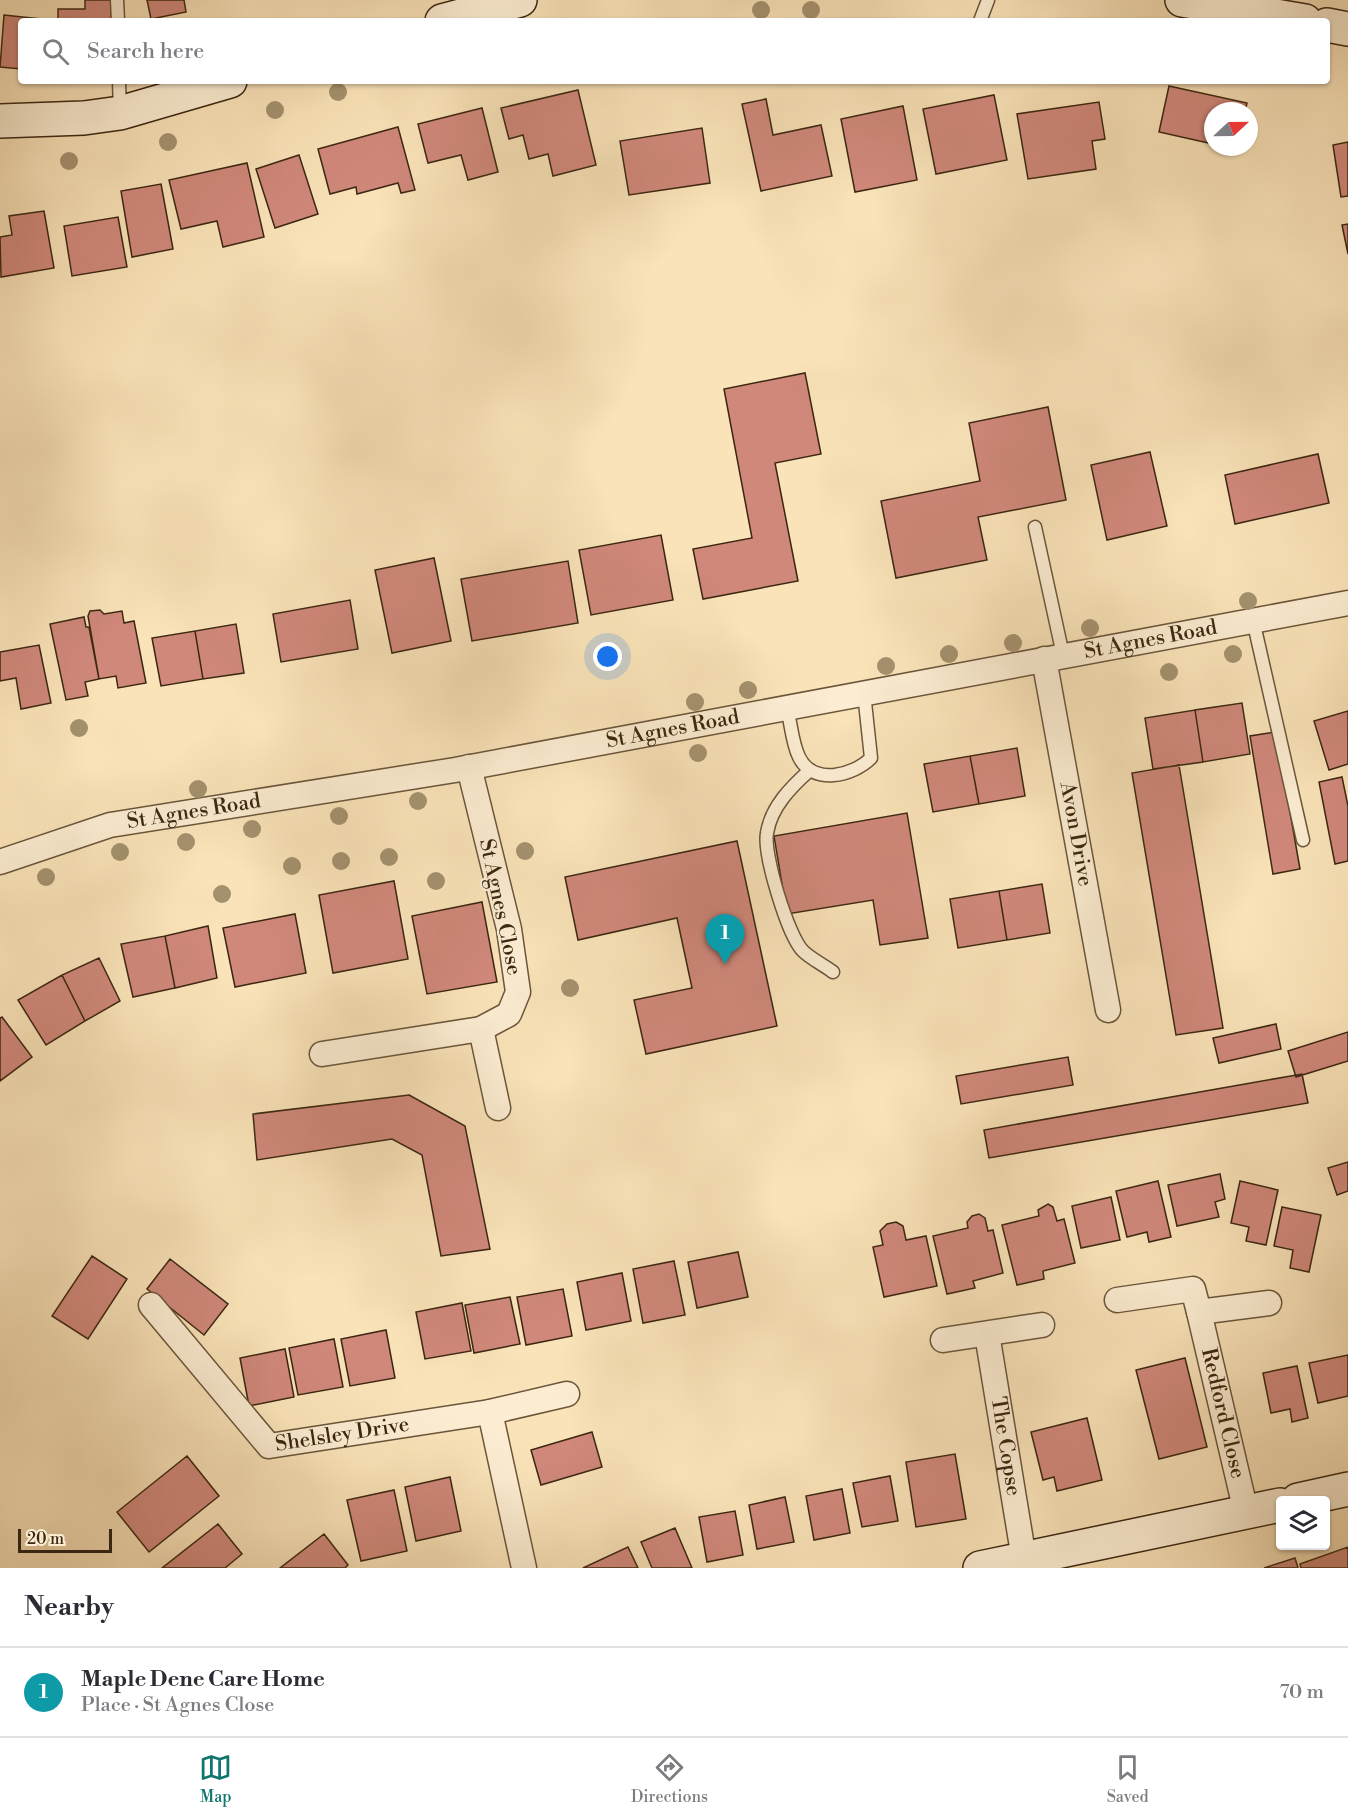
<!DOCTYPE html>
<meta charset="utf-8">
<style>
body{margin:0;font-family:"Libre Bodoni",serif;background:#f2f2f3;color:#2b2b33}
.controls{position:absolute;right:18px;bottom:18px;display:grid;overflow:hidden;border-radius:6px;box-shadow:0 2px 4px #0004}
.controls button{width:54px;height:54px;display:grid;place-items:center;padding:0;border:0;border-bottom:2px solid #e1e1e2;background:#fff;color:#2b2b33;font:30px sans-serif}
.compass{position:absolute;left:1204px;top:102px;width:54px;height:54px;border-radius:50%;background:#fff;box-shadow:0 2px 4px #0004;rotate:68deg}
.scale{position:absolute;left:18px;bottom:15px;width:94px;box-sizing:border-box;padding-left:6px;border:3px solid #3b2711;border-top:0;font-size:16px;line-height:21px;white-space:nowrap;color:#3b2711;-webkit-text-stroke:4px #fcedd2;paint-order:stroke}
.you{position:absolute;left:608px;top:657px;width:21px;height:21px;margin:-15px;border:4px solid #fff;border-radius:50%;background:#1a73e8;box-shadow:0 0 0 9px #1a73e833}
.badge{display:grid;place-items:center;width:39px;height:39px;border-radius:50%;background:#0f766e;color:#fff;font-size:20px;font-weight:700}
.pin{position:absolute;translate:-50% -50px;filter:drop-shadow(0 2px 3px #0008)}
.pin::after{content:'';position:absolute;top:32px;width:21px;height:18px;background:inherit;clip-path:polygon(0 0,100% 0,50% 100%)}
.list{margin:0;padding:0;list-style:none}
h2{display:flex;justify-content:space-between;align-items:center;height:78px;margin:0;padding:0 24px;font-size:26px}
h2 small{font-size:20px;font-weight:400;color:#7c7c81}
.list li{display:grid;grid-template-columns:39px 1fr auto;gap:18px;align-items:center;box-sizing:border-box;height:90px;padding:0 24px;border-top:2px solid #e1e1e2}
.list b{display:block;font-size:22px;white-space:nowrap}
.list p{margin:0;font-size:20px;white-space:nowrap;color:#7c7c81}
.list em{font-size:20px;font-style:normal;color:#7c7c81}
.icon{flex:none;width:33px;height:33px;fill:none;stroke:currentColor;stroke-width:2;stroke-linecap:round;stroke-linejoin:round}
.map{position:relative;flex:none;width:1348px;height:1568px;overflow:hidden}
.search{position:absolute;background:#fff;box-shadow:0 2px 4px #0004;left:18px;right:18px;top:18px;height:66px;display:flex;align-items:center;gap:15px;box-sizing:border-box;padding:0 21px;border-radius:6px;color:#7c7c81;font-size:22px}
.sheet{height:168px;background:#fff}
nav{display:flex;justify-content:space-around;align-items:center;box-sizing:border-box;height:84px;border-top:2px solid #e1e1e2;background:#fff;font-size:16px;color:#7c7c81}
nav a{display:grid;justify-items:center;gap:3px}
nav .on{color:#0f766e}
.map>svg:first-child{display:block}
.building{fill:#d0887b;stroke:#3b2711;stroke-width:1.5}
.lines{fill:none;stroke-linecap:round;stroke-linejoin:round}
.lane-casing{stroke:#6b563b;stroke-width:15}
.street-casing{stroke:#6b563b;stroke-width:27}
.secondary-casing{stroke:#3b2711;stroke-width:36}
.lane{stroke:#fcedd2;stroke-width:12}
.street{stroke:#fcedd2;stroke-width:24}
.secondary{stroke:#fcedd2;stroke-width:33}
.tree{fill:#a4916e}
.labels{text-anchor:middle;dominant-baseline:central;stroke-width:4.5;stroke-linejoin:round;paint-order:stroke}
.street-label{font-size:21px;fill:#3b2711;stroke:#fcedd2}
</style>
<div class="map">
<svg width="1348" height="1568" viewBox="0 0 1348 1568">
<rect width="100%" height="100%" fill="#fae3b9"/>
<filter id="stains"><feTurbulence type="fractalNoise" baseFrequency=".00333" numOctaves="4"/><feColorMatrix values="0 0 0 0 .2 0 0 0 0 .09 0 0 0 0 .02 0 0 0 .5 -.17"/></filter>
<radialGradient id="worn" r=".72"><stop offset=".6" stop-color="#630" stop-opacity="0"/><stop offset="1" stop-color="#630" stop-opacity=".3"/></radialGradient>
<path class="building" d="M 85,0 L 111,0 L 111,21 L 58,21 L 58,9 L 85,9 Z
M 147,0 L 184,0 L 186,12 L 151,19 Z
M 4,15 L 51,20 L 21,21 L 21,69 L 0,67 Z
M 1169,86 L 1247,103 L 1245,111 L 1213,111 L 1213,144 L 1159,132 Z
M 578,90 L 596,165 L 553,176 L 548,154 L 529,159 L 523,135 L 509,139 L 501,108 Z
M 994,95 L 1007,160 L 936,174 L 923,109 Z
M 766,99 L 773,135 L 821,125 L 832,176 L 761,191 L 742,104 Z
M 1099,102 L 1105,139 L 1092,141 L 1096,169 L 1028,179 L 1017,114 Z
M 903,106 L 917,180 L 855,192 L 841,119 Z
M 482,108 L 498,172 L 468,180 L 461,155 L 428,163 L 418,124 Z
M 398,127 L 415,190 L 401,193 L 398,183 L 357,194 L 356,187 L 330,194 L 318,149 Z
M 702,128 L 710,183 L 629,195 L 620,141 Z
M 1348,142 L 1348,196 L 1341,197 L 1333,145 Z
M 299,155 L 318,214 L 275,228 L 256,169 Z
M 247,163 L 264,237 L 223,247 L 217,221 L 181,229 L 169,180 Z
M 161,184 L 173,249 L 132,257 L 121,191 Z
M 44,211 L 54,268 L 1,277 L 0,237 L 12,235 L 9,216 Z
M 118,217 L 127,267 L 72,276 L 64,226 Z
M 1348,224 L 1348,254 L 1342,225 Z
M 805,373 L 821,454 L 775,463 L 798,581 L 703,599 L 693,549 L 752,538 L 724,389 Z
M 1048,407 L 1066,500 L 978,517 L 987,560 L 896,578 L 881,501 L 980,481 L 969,423 Z
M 1150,452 L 1167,526 L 1107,540 L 1091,465 Z
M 1318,454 L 1329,503 L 1235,524 L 1225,475 Z
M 661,535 L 673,600 L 591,615 L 579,550 Z
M 434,558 L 451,641 L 392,653 L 375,570 Z
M 568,561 L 578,623 L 472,641 L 461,579 Z
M 350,600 L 358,649 L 281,662 L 273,614 Z
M 100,610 L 104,614 L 122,611 L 124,623 L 134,621 L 146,683 L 118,688 L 116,676 L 99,679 L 88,616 L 90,611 Z
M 84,617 L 86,627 L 89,627 L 99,679 L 85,682 L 88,696 L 66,700 L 50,624 Z
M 236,624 L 244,673 L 203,679 L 195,631 Z
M 195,631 L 203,679 L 161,686 L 152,638 Z
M 39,645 L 51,703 L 21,709 L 16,678 L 0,681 L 0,652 Z
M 1242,703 L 1250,754 L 1203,762 L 1195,710 Z
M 1195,710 L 1203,762 L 1153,769 L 1145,718 Z
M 1348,711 L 1348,764 L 1329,770 L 1314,721 Z
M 1276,732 L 1300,869 L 1273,874 L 1250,736 Z
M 1017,748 L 1025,796 L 979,804 L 970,756 Z
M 970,756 L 979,804 L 933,812 L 924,764 Z
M 1179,765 L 1223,1028 L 1176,1035 L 1132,773 Z
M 1342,777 L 1348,806 L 1348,861 L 1335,864 L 1319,782 Z
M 907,813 L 928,938 L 880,945 L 873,900 L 787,914 L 774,836 Z
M 737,841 L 777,1026 L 646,1054 L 634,1000 L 692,988 L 677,918 L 578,940 L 565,877 Z
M 394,881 L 408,959 L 333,973 L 319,895 Z
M 1042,884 L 1050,933 L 1007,940 L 999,891 Z
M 999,891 L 1007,940 L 958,948 L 950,899 Z
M 482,902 L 497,982 L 427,994 L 412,916 Z
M 295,914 L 306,973 L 235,987 L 223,928 Z
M 208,926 L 217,978 L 175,988 L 165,936 Z
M 165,936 L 175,988 L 133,997 L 121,944 Z
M 99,958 L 120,1001 L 85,1021 L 62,975 Z
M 62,975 L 85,1021 L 46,1045 L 18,1000 Z
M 2,1017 L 32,1057 L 0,1081 L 0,1018 Z
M 1276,1024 L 1281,1049 L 1219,1063 L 1213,1038 Z
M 1348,1032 L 1348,1061 L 1296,1077 L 1288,1051 Z
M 1068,1057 L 1073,1085 L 961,1104 L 956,1076 Z
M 1302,1074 L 1308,1103 L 989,1158 L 984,1130 Z
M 409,1095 L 465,1126 L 490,1249 L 441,1256 L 422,1155 L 392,1139 L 257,1160 L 253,1114 Z
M 1348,1162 L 1348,1191 L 1337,1195 L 1328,1168 Z
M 1220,1174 L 1225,1199 L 1215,1202 L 1219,1217 L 1177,1226 L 1168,1185 Z
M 1158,1181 L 1171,1237 L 1149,1242 L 1147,1232 L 1127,1237 L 1116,1191 Z
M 1240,1181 L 1278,1190 L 1266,1245 L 1246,1241 L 1249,1227 L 1231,1223 Z
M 1111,1197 L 1120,1240 L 1081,1248 L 1072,1206 Z
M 1048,1204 L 1053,1207 L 1057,1221 L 1064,1219 L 1075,1263 L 1043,1271 L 1044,1279 L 1017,1285 L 1002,1225 L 1039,1216 L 1038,1210 Z
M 1282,1207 L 1321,1215 L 1309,1272 L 1290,1268 L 1293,1250 L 1274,1246 Z
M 979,1214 L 985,1218 L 988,1231 L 993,1230 L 1003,1273 L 973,1281 L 975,1288 L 947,1294 L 933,1236 L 968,1228 L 967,1222 L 972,1216 Z
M 896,1222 L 903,1226 L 906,1240 L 926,1236 L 937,1286 L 884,1297 L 873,1247 L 883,1245 L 880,1231 L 887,1224 Z
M 738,1252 L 748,1297 L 697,1308 L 688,1262 Z
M 92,1256 L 127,1279 L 88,1339 L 52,1316 Z
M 170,1259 L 228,1304 L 204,1335 L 147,1289 Z
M 674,1261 L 685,1315 L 643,1323 L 633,1269 Z
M 622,1273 L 631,1321 L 586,1330 L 577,1282 Z
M 563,1289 L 572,1336 L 526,1345 L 517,1297 Z
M 510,1297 L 520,1344 L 474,1353 L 465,1305 Z
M 462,1303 L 471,1351 L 425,1359 L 416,1312 Z
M 386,1330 L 395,1378 L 350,1386 L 341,1339 Z
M 334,1339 L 343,1387 L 298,1395 L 289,1348 Z
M 285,1349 L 294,1397 L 249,1406 L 240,1358 Z
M 1348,1355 L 1348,1396 L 1318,1403 L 1309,1363 Z
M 1185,1358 L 1207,1447 L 1159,1459 L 1136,1370 Z
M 1297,1366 L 1308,1418 L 1292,1422 L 1290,1409 L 1271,1413 L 1263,1373 Z
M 1087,1418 L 1102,1480 L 1057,1491 L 1054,1477 L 1043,1480 L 1031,1432 Z
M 592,1432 L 602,1467 L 541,1485 L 531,1450 Z
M 955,1454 L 966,1519 L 916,1527 L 906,1462 Z
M 187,1456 L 219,1496 L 149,1552 L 117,1512 Z
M 890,1476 L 898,1521 L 862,1527 L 853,1483 Z
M 450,1477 L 461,1531 L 416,1541 L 405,1487 Z
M 842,1489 L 850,1533 L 814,1540 L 806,1496 Z
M 394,1490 L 407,1551 L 361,1561 L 347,1500 Z
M 785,1497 L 794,1542 L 757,1549 L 749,1505 Z
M 735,1511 L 743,1555 L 707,1562 L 699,1517 Z
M 218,1524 L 242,1554 L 225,1568 L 162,1568 Z
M 675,1528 L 692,1568 L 652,1568 L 641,1542 Z
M 324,1534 L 348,1565 L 345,1568 L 280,1568 Z
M 628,1547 L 638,1568 L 583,1568 Z
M 1348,1547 L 1348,1568 L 1301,1568 L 1300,1564 Z
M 1295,1558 L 1298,1568 L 1264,1568 Z"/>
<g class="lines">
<defs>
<path id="lane" d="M 117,0 L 118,21
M 980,21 L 988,0
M 119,81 L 120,112
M 1035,527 L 1063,655
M 1253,620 L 1303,840
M 787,708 C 791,723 792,743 799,757 C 813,786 853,776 871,758 L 864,693
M 810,770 C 791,787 771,807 767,833 C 763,854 788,936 803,951 C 811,959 824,965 833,972"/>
<g id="street">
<path id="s1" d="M 1044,659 L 1108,1010"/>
<path id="s2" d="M 0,862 L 110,825 L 455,770 L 1348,603"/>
<path d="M 481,1029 L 498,1108"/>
<path d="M 322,1054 L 481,1029 L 509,1014 L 518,992 L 509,929 L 469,767"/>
<path d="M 1117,1300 L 1193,1289 L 1199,1312 L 1269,1303"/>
<path id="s3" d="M 151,1305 L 269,1446 L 490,1412 L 524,1568"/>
<path id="s4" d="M 1199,1312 L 1246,1512"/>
<path id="s5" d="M 987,1334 L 1024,1559"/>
<path d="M 943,1340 L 1042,1325"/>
<path d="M 490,1412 L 567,1394"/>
</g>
<path id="secondary" d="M 1182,0 L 1305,21
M 442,21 L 520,0
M 1327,25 L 1348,29
M 0,121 L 84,118 L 120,113 L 230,81
M 1298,1500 L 1348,1489
M 980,1568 L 1280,1505"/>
</defs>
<use href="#lane" class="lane-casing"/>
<use href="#street" class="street-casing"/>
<use href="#secondary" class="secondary-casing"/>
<use href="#lane" class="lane"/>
<use href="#street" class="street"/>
<use href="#secondary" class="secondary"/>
</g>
<g class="tree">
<circle cx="761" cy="10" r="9"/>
<circle cx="811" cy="10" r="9"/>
<circle cx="338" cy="92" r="9"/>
<circle cx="275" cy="110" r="9"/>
<circle cx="168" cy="142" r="9"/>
<circle cx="69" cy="161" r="9"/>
<circle cx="1248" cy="601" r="9"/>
<circle cx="1090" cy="628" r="9"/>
<circle cx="1013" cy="643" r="9"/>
<circle cx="949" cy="654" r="9"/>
<circle cx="1233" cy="654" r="9"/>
<circle cx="886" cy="666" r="9"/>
<circle cx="1169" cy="672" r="9"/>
<circle cx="748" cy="690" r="9"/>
<circle cx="695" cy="702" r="9"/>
<circle cx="79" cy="728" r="9"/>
<circle cx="698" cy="753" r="9"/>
<circle cx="198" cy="789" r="9"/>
<circle cx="418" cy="801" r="9"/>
<circle cx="339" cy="816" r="9"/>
<circle cx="252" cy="829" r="9"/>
<circle cx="186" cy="842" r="9"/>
<circle cx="525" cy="851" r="9"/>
<circle cx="120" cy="852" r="9"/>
<circle cx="389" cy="857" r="9"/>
<circle cx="341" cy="861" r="9"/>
<circle cx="292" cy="866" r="9"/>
<circle cx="46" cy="877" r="9"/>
<circle cx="436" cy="881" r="9"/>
<circle cx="222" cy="894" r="9"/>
<circle cx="570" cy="988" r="9"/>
</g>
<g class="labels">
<g class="street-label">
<text stroke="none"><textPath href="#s2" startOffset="1173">St Agnes Road</textPath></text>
<text stroke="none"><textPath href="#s2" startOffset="687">St Agnes Road</textPath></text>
<text stroke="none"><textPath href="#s2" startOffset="201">St Agnes Road</textPath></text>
<text stroke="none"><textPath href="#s1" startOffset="178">Avon Drive</textPath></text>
<text transform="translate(500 907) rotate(78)">St Agnes Close</text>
<text stroke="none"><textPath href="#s4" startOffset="104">Redford Close</textPath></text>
<text stroke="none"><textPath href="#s3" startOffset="258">Shelsley Drive</textPath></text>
<text stroke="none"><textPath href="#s5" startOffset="114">The Copse</textPath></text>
</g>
</g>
<rect width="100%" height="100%" filter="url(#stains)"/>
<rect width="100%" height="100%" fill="url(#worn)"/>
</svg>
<div class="controls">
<button><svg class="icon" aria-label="layers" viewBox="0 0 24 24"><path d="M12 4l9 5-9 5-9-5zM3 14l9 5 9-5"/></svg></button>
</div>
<svg class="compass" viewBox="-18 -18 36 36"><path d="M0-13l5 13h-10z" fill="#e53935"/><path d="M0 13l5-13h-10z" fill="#7c7c81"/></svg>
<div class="scale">20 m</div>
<div class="you"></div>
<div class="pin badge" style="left:725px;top:964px;background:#0f9aa8">1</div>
<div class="search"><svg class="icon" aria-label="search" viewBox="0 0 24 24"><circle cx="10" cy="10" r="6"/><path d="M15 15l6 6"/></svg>Search here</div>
</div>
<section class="sheet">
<h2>Nearby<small></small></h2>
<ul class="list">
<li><span class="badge" style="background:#0f9aa8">1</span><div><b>Maple Dene Care Home</b><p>Place · St Agnes Close</p></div><em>70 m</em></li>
</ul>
</section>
<nav>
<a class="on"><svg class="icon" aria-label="map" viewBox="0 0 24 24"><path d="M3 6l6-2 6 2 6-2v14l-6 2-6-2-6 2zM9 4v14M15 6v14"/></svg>Map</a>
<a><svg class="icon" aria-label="directions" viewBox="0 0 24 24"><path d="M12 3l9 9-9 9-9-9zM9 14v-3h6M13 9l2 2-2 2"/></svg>Directions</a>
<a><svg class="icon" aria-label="saved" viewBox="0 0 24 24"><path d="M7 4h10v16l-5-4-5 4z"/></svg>Saved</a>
</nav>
